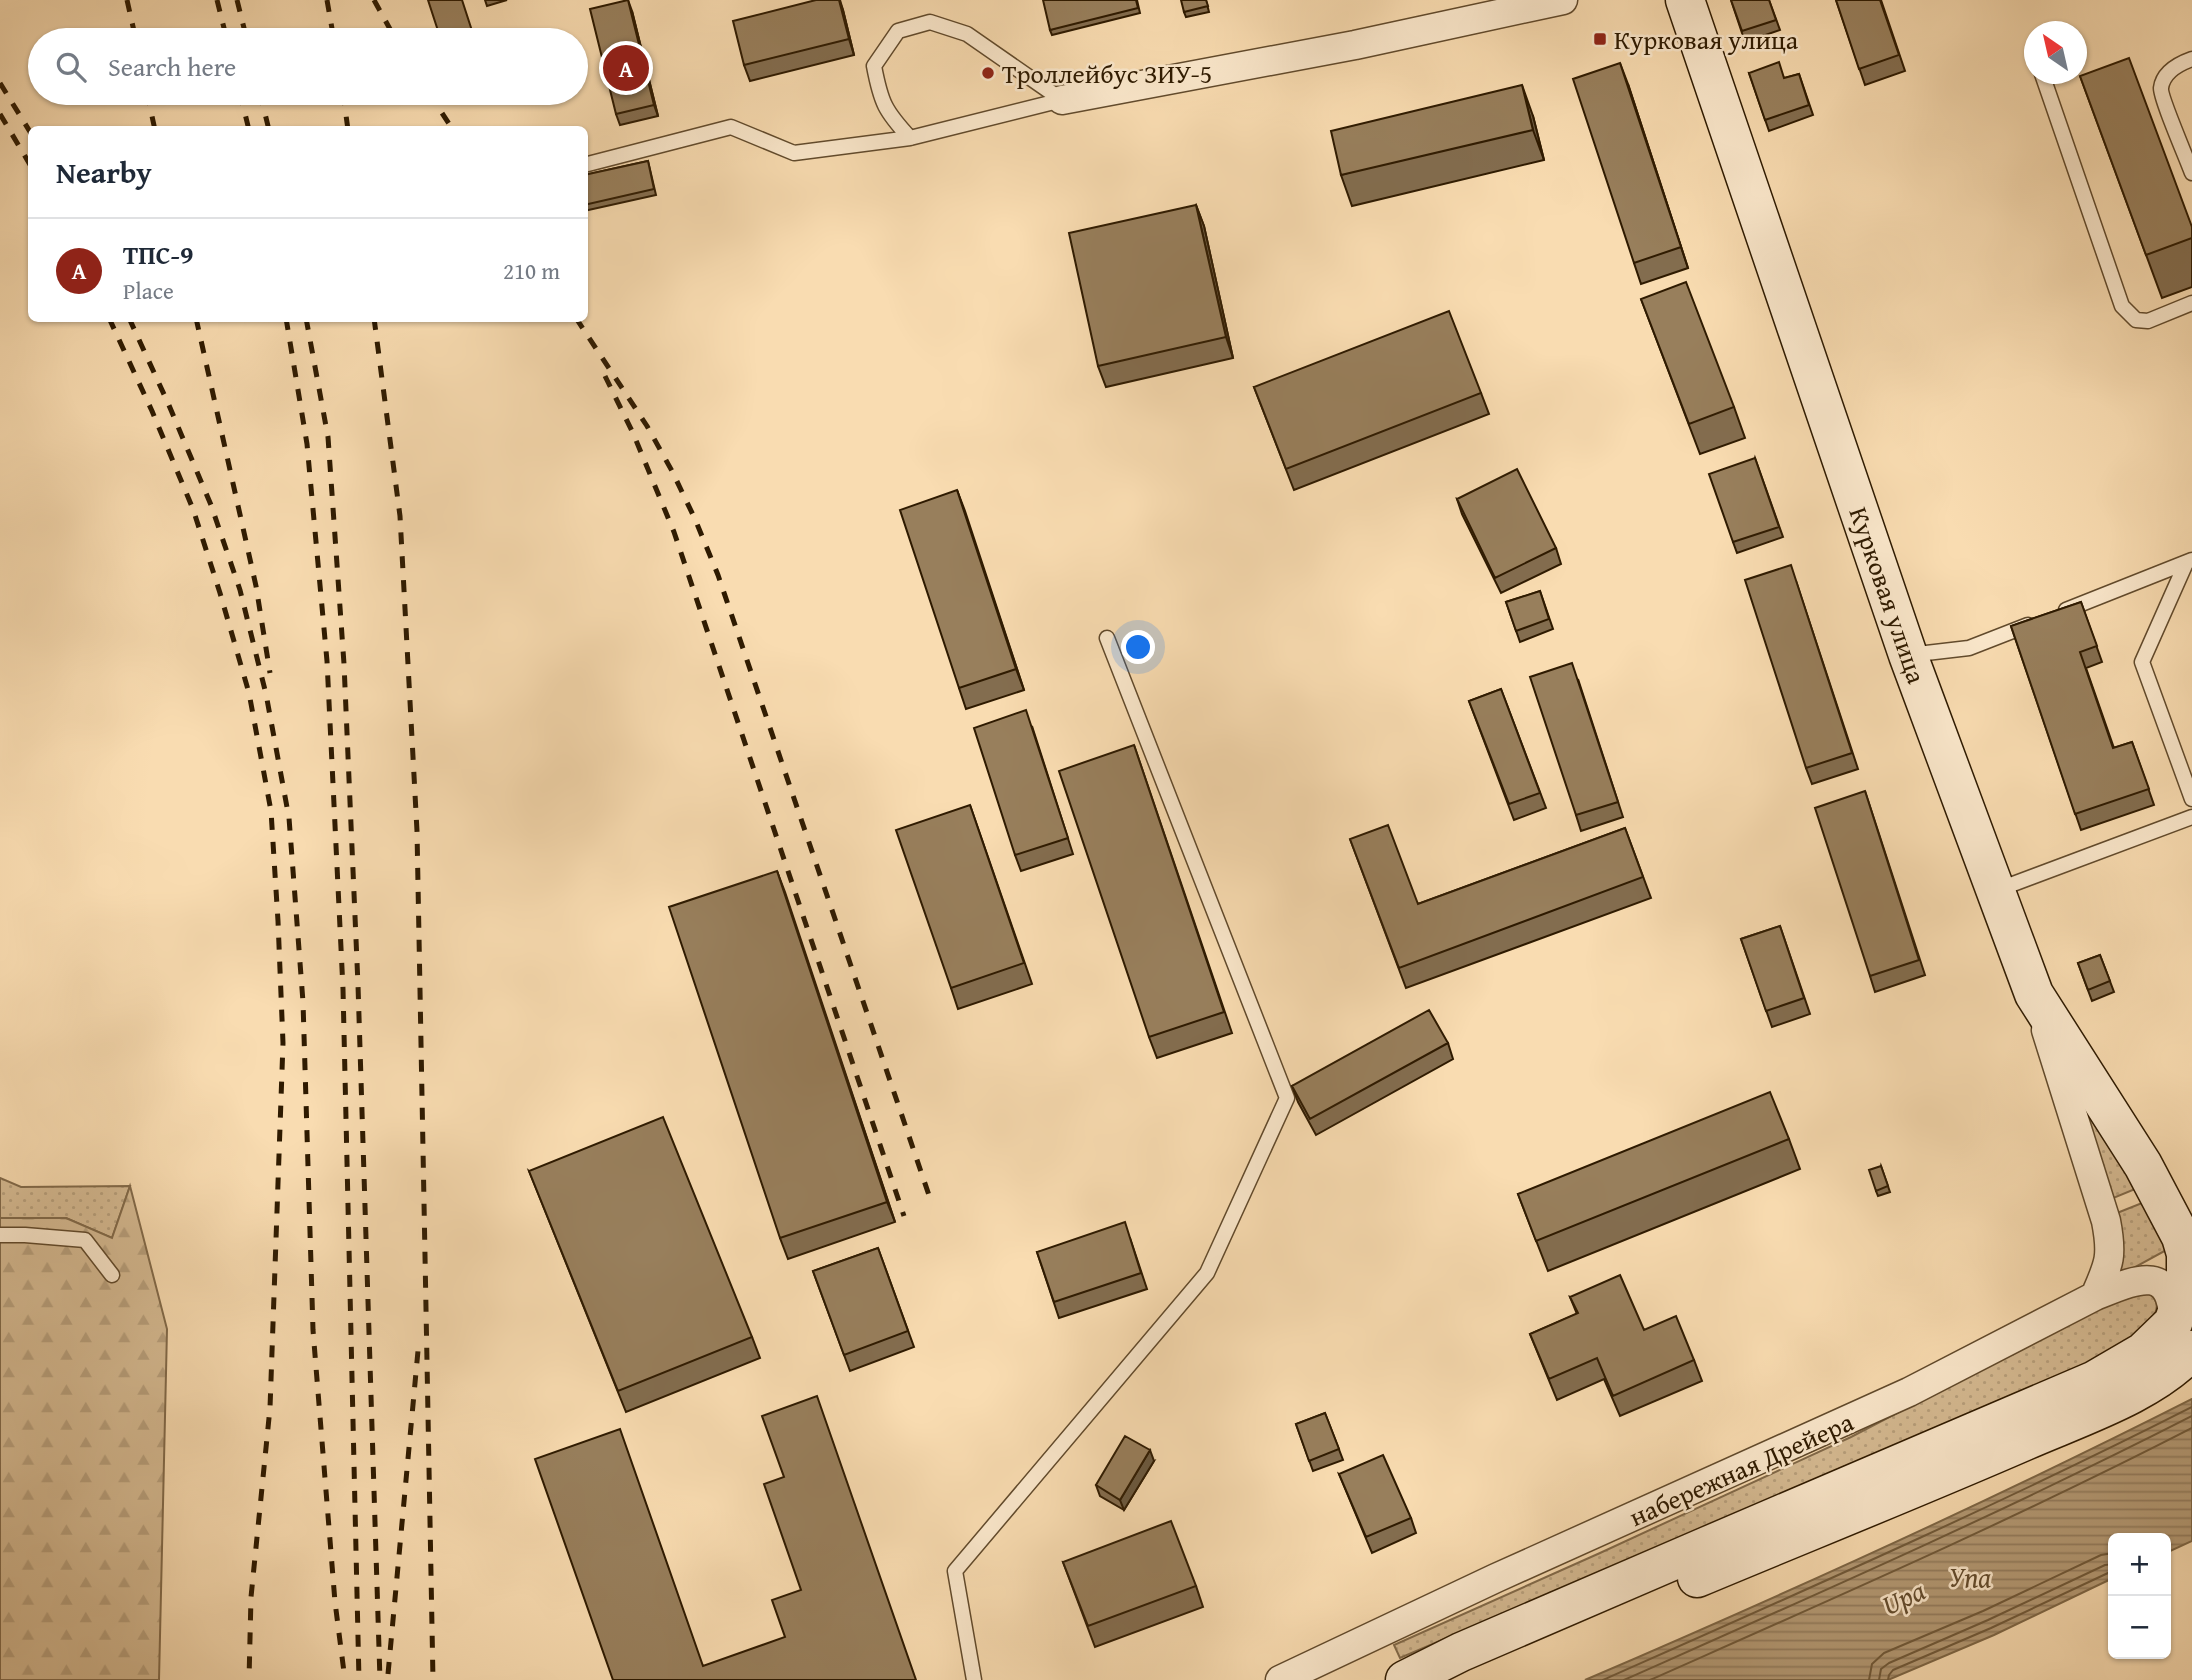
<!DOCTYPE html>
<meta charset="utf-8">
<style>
body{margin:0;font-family:"Gentium Book Plus",serif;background:#f6f6f7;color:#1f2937}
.controls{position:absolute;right:21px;bottom:21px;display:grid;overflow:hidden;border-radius:10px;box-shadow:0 2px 5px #0004}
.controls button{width:63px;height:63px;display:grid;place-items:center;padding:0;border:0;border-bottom:2px solid #e0e1e3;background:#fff;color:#1f2937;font:35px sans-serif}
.compass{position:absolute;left:2024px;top:21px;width:63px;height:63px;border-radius:50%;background:#fff;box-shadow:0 2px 5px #0004;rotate:326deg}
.you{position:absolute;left:1139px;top:648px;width:24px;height:24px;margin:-18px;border:5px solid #fff;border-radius:50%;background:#1a73e8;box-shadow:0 0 0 10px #1a73e833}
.badge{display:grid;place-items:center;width:46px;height:46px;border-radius:50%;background:#8f2418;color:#fff;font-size:23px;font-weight:700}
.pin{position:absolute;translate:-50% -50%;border:4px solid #fff;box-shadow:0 2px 7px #0006}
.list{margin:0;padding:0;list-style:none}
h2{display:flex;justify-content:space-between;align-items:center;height:91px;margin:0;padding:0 28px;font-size:30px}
h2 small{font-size:23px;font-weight:400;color:#747a83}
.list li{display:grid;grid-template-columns:46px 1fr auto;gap:21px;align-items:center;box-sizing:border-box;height:105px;padding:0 28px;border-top:2px solid #e0e1e3}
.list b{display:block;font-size:26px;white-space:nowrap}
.list p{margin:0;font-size:23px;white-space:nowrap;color:#747a83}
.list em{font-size:23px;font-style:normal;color:#747a83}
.icon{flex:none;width:38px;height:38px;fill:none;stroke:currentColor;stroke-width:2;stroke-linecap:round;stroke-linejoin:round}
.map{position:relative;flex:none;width:2192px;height:1680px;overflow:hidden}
.search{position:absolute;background:#fff;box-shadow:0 2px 5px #0004;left:28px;top:28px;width:560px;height:77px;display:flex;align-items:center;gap:18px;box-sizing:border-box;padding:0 24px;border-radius:38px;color:#747a83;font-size:26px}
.panel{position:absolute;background:#fff;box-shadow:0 2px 5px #0004;left:28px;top:126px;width:560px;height:196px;border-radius:10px}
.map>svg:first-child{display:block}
.grass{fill:url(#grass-dots);stroke:#826a4a;stroke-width:2}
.forest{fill:url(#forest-firs);stroke:#826a4a;stroke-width:2}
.water{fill:url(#water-rules);stroke:#7e6746;stroke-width:2}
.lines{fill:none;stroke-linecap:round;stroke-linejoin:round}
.shore{stroke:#715a3a;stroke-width:2}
.lane-casing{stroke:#614a2c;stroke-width:17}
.street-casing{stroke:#614a2c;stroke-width:31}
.secondary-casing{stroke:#2e1a00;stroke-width:41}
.lane{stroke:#fbe8cc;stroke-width:14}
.street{stroke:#fbe8cc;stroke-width:28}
.secondary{stroke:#fbe8cc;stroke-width:38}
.rail{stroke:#2e1a00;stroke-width:5;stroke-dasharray:12 12;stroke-linecap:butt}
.wall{fill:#836d4f;stroke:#2e1a00;stroke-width:2}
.shaded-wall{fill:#6a5940;stroke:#2e1a00;stroke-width:2}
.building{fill:#987f5c;stroke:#2e1a00;stroke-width:2}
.poi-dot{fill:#8f2418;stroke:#fbe8cc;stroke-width:2.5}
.labels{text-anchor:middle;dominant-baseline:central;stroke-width:5;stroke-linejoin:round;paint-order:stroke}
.poi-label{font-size:26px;fill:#2e1a00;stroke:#fbe8cc;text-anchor:start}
.street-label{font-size:26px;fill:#2e1a00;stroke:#fbe8cc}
.water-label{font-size:28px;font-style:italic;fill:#644d2f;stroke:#fbe8cc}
</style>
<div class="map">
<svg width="2192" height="1680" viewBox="0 0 2192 1680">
<defs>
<pattern id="grass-dots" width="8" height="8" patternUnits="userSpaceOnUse" patternTransform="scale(1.75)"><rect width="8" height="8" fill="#d6bb93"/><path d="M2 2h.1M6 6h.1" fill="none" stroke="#b8a07d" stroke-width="1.8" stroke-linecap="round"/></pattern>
<pattern id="forest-firs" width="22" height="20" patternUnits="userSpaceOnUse" patternTransform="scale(1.75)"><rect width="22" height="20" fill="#d6bb93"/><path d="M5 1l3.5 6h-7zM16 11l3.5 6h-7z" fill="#b8a07d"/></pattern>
<pattern id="water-rules" width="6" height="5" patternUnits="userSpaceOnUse" patternTransform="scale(1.75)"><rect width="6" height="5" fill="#b49a75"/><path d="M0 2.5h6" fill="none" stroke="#937d5e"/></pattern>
</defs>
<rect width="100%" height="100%" fill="#f9dcb1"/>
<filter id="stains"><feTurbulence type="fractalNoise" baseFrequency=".00286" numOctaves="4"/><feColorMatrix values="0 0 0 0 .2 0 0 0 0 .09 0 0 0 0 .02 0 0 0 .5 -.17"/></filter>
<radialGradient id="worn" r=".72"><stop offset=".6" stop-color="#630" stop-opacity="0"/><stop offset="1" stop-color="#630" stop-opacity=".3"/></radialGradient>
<path class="grass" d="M 2071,1070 L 2140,1187 L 2111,1199 Z
M 0,1178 L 21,1187 L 130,1186 L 112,1238 L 66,1218 L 0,1218 Z
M 2147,1201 L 2170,1248 L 2117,1277 L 2117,1213 Z
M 2133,1290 C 2142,1291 2152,1291 2156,1302 C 2164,1324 2105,1354 2089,1363 L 1400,1658 L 1394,1645 L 1600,1553 L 1851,1437 Z"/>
<path class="forest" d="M 130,1186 L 167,1329 L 159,1680 L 0,1680 L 0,1218 L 66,1218 L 112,1238 Z"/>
<path class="water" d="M 2192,1399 L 2192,1541 L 2166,1553 L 2166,1538 L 2113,1538 L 2113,1578 L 1994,1635 L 1888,1680 L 1585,1680 C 1790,1592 1993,1500 2192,1399 Z"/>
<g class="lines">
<path class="shore" d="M 1603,1680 C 1801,1592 1999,1505 2192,1407
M 1624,1680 C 1815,1595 2006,1511 2192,1416
M 1650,1680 C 1832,1599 2015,1519 2192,1428
M 1869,1680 L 1872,1664 L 1884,1653 L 1983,1611 L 2101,1555 L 2113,1553
M 1879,1680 L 1881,1669 L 1889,1663 L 1988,1620 L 2105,1565 L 2113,1564
M 1888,1680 L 1889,1675 L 1893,1670 L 1991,1628 L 2108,1573 L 2113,1572"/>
<defs>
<path id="lane" d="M 2192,59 C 2178,64 2163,72 2161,88 C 2160,97 2187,159 2192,173
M 2042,74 L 2122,306 L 2136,320 L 2148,321 L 2192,303
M 910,138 C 885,111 881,103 874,66 L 898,31 L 930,22 L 967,34 L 1062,100
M 584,165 L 731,127 L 794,153 L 910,138 L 1062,100
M 2186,563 L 2142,662 L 2192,799
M 2066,610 L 2192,560
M 1909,655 L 1969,648 L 2028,625
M 1997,890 L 2192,817
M 0,1235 L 25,1235 L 85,1240 L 112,1275
M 974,1680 L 955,1571 L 1207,1273 L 1287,1098 L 1107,638"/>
<path id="street" d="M 1062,100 L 1355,45 L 1563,0
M 2046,1030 L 2106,1221 C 2113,1257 2109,1264 2095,1296
M 1280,1680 L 1496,1578 L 1909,1392 L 2095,1296 C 2135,1280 2173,1261 2173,1323"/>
<path id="secondary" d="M 1697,1578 C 1807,1532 1917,1488 2025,1441 C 2077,1418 2155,1393 2192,1350
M 1405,1680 L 1461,1652 L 1707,1546 L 2095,1380 L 2143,1352 L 2173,1323 L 2182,1298 L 2186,1279 L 2186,1254 L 2181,1237 L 2143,1165 L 2034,994 L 1908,655 L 1685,0"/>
</defs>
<use href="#lane" class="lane-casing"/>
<use href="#street" class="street-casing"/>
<use href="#secondary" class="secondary-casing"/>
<use href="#lane" class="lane"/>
<use href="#street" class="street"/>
<use href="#secondary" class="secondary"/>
<path class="rail" d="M 127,0 L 136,40
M 217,0 L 227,40
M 237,0 L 247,40
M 327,0 L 334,40
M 374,0 L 396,40
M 0,83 L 32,135
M 147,93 L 155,130
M 240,93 L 249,130
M 260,93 L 269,130
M 343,93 L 348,130
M 429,93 L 453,130
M 0,114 L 32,168
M 109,318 L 152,411 L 193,509 L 220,593 L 249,693 L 271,811 L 278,921 L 283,1043 L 270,1408 L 251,1597 L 249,1680
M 129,318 L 168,403 L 211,505 L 240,590 L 266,694 L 289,818 L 303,1002 L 313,1330 L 335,1602 L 345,1680
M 196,318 L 256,586 L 270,673
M 286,318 L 307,444 L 327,661 L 343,989 L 359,1680
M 306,318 L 328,437 L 344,664 L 358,985 L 380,1680
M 374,318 L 400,516 L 417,831 L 433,1680
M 576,318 L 647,426 L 672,471 L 695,519 L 718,575 L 932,1204
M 605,376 L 633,433 L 674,532 L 904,1216
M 388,1674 L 419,1340"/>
</g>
<path class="wall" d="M 485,0 L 507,0 L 487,6 Z
M 816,0 L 840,0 L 843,10 L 854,55 L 750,81 L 744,65 Z
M 1137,0 L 1140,13 L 1052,35 L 1050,30 Z
M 1206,0 L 1209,12 L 1186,17 L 1184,12 Z
M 1731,0 L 1769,0 L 1780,30 L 1745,42 Z
M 1836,0 L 1881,0 L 1905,71 L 1865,85 Z
M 632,11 L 658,116 L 620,125 L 616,114 Z
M 1749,73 L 1785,78 L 1799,74 L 1813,115 L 1769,131 Z
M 2080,76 L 2192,227 L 2192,287 L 2162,298 Z
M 1628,84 L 1688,268 L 1641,284 L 1634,263 Z
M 459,93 L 472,93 L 460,97 Z
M 1533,116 L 1544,160 L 1352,206 L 1341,175 Z
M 648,161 L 656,195 L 584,211 L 584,175 Z
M 1196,205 L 1204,226 L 1233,358 L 1106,387 L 1098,366 Z
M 1641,299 L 1734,407 L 1745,438 L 1700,454 Z
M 1254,387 L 1481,393 L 1489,414 L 1294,490 Z
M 1755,458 L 1783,537 L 1737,553 L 1733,542 Z
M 957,490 L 1024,690 L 966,709 L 959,688 Z
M 1457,499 L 1556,548 L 1561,564 L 1501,593 L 1462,514 Z
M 1796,581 L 1858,769 L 1812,784 L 1806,768 Z
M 1540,591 L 1553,629 L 1520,642 L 1506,602 Z
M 2081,602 L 2102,662 L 2086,668 L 2114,748 L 2132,742 L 2154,805 L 2081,830 L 2011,626 Z
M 1578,679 L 1623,817 L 1581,831 L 1576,815 Z
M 1501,689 L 1546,808 L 1514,820 L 1469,701 Z
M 1032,726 L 1073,854 L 1021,871 L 1015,855 Z
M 1134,745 L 1232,1033 L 1157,1058 L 1149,1037 Z
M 1865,791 L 1925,975 L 1875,992 L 1870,976 Z
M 970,805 L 1032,984 L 958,1009 L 951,988 Z
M 1625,828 L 1651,898 L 1406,988 L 1350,839 L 1418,904 Z
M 777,871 L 895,1222 L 788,1259 L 780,1238 Z
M 1780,926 L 1810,1014 L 1772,1027 L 1741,939 Z
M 2100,955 L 2114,992 L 2092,1001 L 2078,963 Z
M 1448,1043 L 1453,1059 L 1316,1135 L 1298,1102 L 1292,1086 Z
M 1789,1139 L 1800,1169 L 1548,1271 L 1518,1194 Z
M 1881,1166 L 1890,1192 L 1878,1196 L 1876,1191 Z
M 529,1171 L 752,1337 L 760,1358 L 626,1412 Z
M 1130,1238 L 1147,1289 L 1059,1318 L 1037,1252 Z
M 878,1248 L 914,1347 L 850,1371 L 813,1271 Z
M 1570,1297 L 1644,1330 L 1694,1360 L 1702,1381 L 1620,1416 L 1604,1379 L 1557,1400 L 1530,1334 L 1577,1314 Z
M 1325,1413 L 1343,1460 L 1313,1471 L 1296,1424 Z
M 1154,1461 L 1124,1510 L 1100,1496 L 1096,1485 Z
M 1339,1474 L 1411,1518 L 1416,1533 L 1372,1553 Z
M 1063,1562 L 1196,1586 L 1203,1607 L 1095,1647 Z"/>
<path class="shaded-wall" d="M 628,0 L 632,11 L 658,116 L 654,105 Z
M 839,0 L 843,10 L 854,55 L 849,39 Z
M 1620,63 L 1628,84 L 1688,268 L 1681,247 Z
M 1522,85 L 1533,116 L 1544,160 L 1533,130 Z
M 1196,205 L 1204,226 L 1233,358 L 1226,337 Z
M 957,490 L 965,511 L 1024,690 L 1016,669 Z
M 777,871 L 785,892 L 895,1222 L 887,1202 Z
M 1150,1450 L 1154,1461 L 1124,1510 L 1120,1500 Z"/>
<path class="building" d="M 428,0 L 462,0 L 475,40 L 441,40 Z
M 628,0 L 654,105 L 616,114 L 590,9 Z
M 816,0 L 839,0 L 849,39 L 744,65 L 733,21 Z
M 1043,0 L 1136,0 L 1138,8 L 1050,30 Z
M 1181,0 L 1206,0 L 1208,6 L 1184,12 Z
M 1731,0 L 1769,0 L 1776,20 L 1742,31 Z
M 1836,0 L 1880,0 L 1899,55 L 1859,69 Z
M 2129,58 L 2192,227 L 2192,238 L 2146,255 L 2080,76 Z
M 1779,62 L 1784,78 L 1799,74 L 1809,105 L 1765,120 L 1749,73 Z
M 1620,63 L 1681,247 L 1634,263 L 1573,79 Z
M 1522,85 L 1533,130 L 1341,175 L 1331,131 Z
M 648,161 L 654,189 L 584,205 L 584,175 Z
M 1196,205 L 1226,337 L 1098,366 L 1069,233 Z
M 1686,282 L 1734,407 L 1689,424 L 1641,299 Z
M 1449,311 L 1481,393 L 1286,469 L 1254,387 Z
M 1755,458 L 1779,527 L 1733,542 L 1709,474 Z
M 1517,469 L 1556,548 L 1495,578 L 1457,499 Z
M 957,490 L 1016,669 L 959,688 L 900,510 Z
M 1791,565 L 1852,753 L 1806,768 L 1745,580 Z
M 1540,591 L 1549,619 L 1516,631 L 1506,602 Z
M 2081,602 L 2097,646 L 2080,652 L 2113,748 L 2132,742 L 2149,789 L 2075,814 L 2011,626 Z
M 1572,663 L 1618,802 L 1576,815 L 1530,677 Z
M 1501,689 L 1540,793 L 1509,804 L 1469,701 Z
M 1026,710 L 1068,838 L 1015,855 L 974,728 Z
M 1134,745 L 1224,1012 L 1149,1037 L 1059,771 Z
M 1865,791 L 1919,960 L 1870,976 L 1815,808 Z
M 970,805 L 1024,963 L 951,988 L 896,830 Z
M 1388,825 L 1418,904 L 1625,828 L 1643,877 L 1399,968 L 1350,839 Z
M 777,871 L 887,1202 L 780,1238 L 669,907 Z
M 1780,926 L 1804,998 L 1766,1011 L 1741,939 Z
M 2100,955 L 2110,981 L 2088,990 L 2078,963 Z
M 1429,1010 L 1448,1043 L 1310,1119 L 1292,1086 Z
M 1770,1092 L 1789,1139 L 1536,1241 L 1518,1194 Z
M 663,1117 L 752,1337 L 618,1391 L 529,1171 Z
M 1881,1166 L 1888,1186 L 1876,1191 L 1869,1170 Z
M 1125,1222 L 1141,1273 L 1054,1302 L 1037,1252 Z
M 878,1248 L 908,1331 L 844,1355 L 813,1271 Z
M 1620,1275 L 1644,1330 L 1676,1316 L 1694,1360 L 1613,1396 L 1597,1358 L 1549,1379 L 1530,1334 L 1578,1313 L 1570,1297 Z
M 817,1396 L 916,1680 L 613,1680 L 535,1459 L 620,1429 L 703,1666 L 785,1637 L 772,1600 L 801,1590 L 764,1484 L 784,1477 L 762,1416 Z
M 1325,1413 L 1339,1449 L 1309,1461 L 1296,1424 Z
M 1125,1436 L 1150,1450 L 1120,1500 L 1096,1485 Z
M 1383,1455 L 1411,1518 L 1366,1537 L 1339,1474 Z
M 1171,1521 L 1196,1586 L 1088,1626 L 1063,1562 Z"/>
<g class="poi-dot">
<rect x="1593" y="32" width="14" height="14" rx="3.5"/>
<circle cx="988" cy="73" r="7"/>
</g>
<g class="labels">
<g class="poi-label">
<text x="1614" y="39">Курковая улица</text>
<text x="1002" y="73">Троллейбус ЗИУ-5</text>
</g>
<g class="street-label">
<text transform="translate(1888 595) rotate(71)">Курковая улица</text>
<text transform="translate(1741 1469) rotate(-24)">набережная Дрейера</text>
</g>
<g class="water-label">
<text x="1970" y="1576">Упа</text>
<text transform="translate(1903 1597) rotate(-25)">Upa</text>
</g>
</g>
<rect width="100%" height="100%" filter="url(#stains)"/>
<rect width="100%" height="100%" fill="url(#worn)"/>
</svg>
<div class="controls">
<button>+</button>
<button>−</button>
</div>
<svg class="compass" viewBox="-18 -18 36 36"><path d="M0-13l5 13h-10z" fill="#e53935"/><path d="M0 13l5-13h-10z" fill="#747a83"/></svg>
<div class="you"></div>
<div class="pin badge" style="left:626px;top:68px">A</div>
<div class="search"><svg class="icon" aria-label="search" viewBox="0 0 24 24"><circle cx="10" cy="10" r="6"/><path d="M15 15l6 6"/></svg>Search here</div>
<section class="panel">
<h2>Nearby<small></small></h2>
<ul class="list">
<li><span class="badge">A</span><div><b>ТПС-9</b><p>Place</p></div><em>210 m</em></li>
</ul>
</section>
</div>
